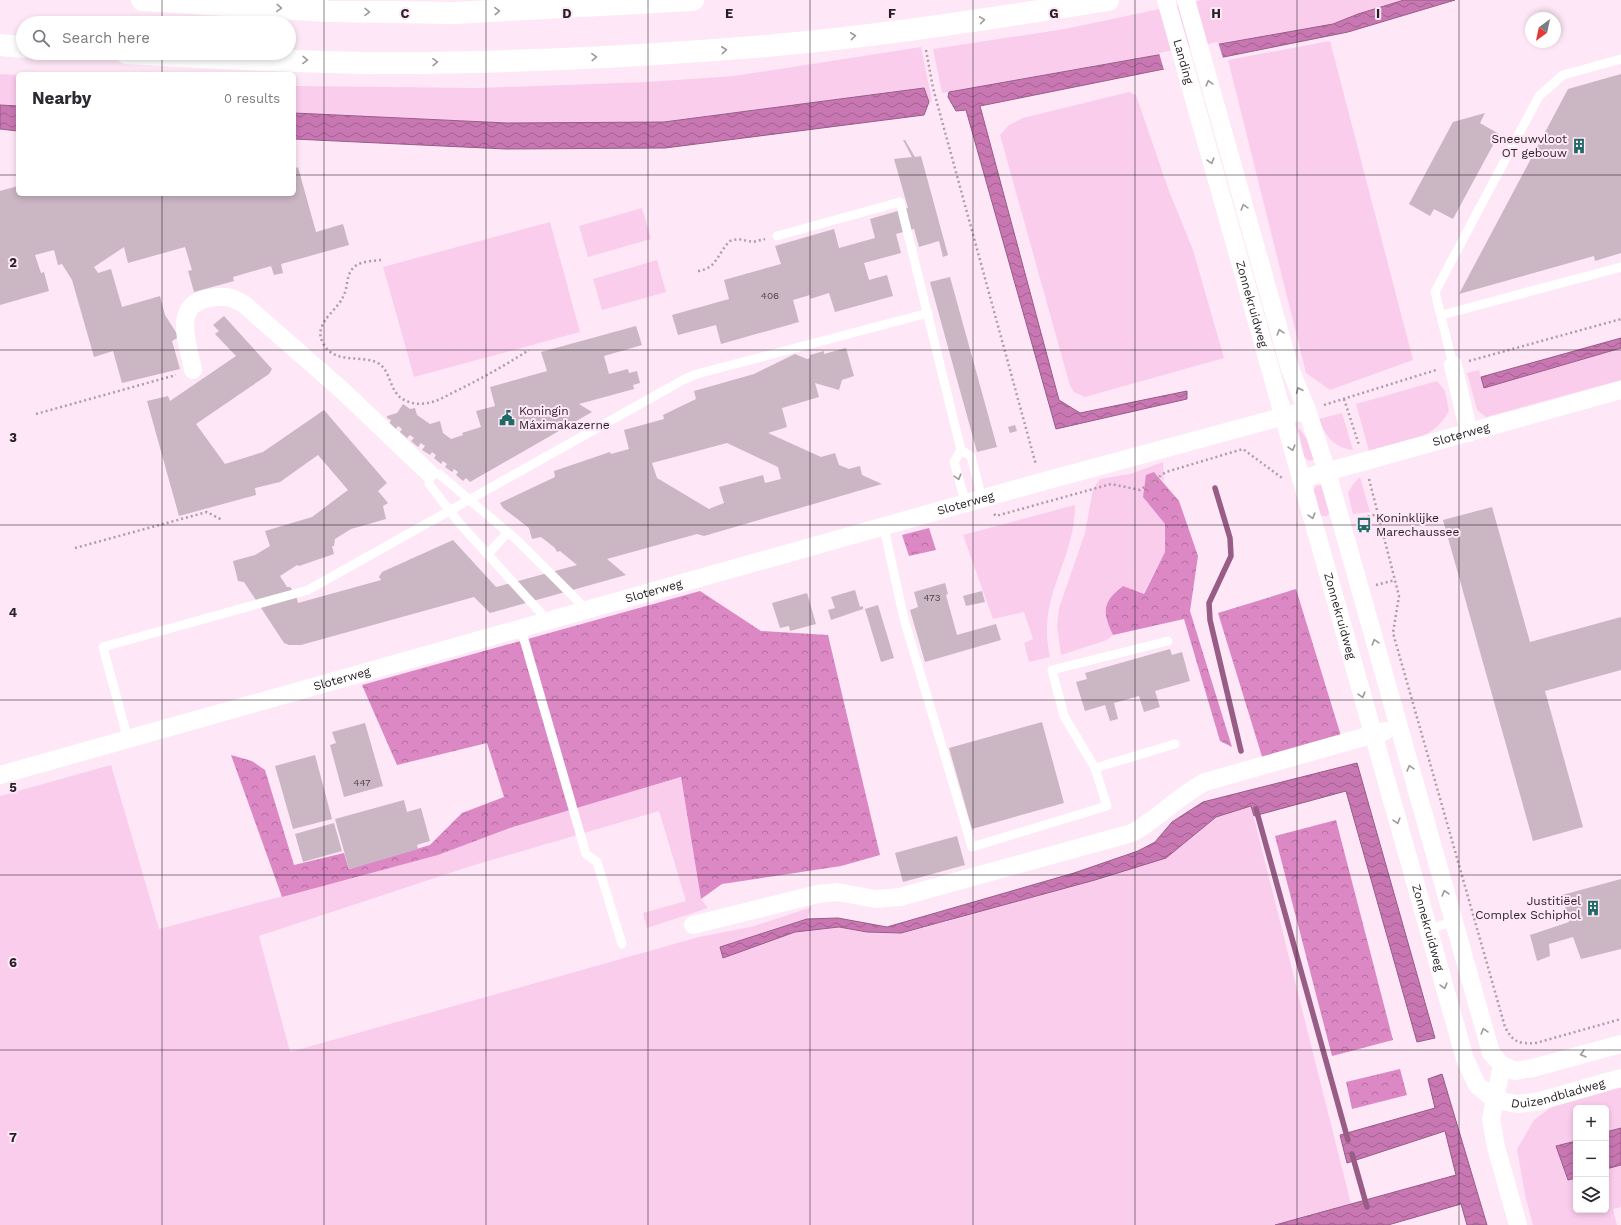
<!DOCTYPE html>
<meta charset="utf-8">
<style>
body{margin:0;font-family:"Work Sans",sans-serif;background:#f2f2f3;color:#2b2b33}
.controls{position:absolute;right:12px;bottom:12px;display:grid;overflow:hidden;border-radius:6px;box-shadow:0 2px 6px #0003}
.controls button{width:36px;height:36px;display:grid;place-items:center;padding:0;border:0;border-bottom:1px solid #e1e1e2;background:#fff;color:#2b2b33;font:20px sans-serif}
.compass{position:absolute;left:1525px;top:12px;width:36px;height:36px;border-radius:50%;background:#fff;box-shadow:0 2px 6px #0003;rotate:213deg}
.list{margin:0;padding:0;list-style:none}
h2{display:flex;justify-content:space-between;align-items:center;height:52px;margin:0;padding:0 16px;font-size:17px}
h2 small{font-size:13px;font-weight:400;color:#7c7c81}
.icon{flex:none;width:22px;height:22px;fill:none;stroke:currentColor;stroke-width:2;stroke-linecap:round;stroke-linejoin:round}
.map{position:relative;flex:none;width:1621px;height:1225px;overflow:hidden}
.search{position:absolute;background:#fff;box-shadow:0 2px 6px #0003;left:16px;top:16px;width:280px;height:44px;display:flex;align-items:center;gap:10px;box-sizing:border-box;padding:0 14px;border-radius:22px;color:#7c7c81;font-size:15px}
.panel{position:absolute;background:#fff;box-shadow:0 2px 6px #0003;left:16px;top:72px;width:280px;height:124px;border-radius:6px}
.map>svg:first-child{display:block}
.green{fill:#fbcded}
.forest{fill:url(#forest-crowns)}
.water{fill:url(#water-waves);stroke:#985d87}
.pier{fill:#fee7f6}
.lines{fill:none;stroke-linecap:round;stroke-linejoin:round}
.stream{stroke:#985d87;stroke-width:5.5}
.building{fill:#cbb6c4;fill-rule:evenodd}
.path{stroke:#ae9da8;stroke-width:2.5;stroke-dasharray:2 3;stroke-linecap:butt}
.lane{stroke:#fff;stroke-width:9}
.street{stroke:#fff;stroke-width:18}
.highway{stroke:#fff;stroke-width:22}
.oneway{stroke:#9e9a9c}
.grid{fill:none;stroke:#271f24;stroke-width:1;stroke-opacity:0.55}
.labels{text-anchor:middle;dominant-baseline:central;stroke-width:4;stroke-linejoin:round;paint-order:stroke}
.number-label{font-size:10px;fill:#50454c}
.street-label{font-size:12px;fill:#271f24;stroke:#fee7f6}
.poi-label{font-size:12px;fill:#271f24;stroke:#fee7f6;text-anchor:end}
.grid-label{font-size:13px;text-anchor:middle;font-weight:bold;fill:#271f24;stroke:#fee7f6;stroke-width:4;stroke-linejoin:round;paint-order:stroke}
</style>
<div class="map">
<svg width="1621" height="1225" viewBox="0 0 1621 1225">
<defs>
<pattern id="forest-crowns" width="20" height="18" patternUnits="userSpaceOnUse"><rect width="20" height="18" fill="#dc88c4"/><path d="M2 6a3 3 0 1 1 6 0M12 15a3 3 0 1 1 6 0" fill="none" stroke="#b26f9f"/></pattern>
<pattern id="water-waves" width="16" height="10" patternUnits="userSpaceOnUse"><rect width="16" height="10" fill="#c877b2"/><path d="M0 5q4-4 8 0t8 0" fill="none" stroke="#a26191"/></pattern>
</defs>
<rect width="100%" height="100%" fill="#fee7f6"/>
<path class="green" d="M 1202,0 L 1404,0 L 1358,14 L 1333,24 L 942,93 L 933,49 L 1065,29 Z
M 1330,41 L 1413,360 L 1330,390 L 1306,373 L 1228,60 Z
M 921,47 L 932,101 L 929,102 L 924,88 L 664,122 L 507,123 L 294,113 L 294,86 L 478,88 L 648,82 L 734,76 Z
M 0,74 L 18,75 L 18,106 L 0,105 Z
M 1129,92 L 1136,95 L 1169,191 L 1193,250 L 1224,358 L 1085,397 L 1074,392 L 1070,386 L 1000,135 L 1009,125 L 1023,118 Z
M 642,208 L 651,239 L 588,257 L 579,226 Z
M 550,222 L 580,332 L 414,377 L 383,267 Z
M 657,260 L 666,292 L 602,310 L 593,279 Z
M 1621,348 L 1621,380 L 1486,417 L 1477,410 L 1467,373 L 1479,370 L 1484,388 Z
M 1437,381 L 1445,391 L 1449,411 C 1432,442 1400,443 1369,451 L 1356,404 Z
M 1342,413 L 1353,450 C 1334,448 1325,436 1319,419 Z
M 1300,429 L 1316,453 L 1315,459 L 1309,461 L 1304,457 L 1298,430 Z
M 1163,462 L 1164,481 L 1154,472 L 1143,497 L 1165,524 L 1165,552 L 1143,594 L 1123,586 C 1102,602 1102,612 1113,635 L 1107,640 L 1061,655 L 1057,626 L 1059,608 L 1085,533 L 1093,489 L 1100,479 L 1130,474 Z
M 1360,477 L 1370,512 L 1353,514 L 1348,493 L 1353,484 Z
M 1321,485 L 1331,511 L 1327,516 L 1319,516 L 1312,492 L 1316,486 Z
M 1075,505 C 1075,563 1036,595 1050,657 L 1029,662 L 1024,643 L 1033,639 L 1024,612 L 993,619 L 963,535 Z
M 111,765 L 159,929 L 438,855 L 513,827 L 681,777 L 701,899 L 708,908 L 647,928 L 643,913 L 686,901 L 659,811 L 471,866 L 259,936 L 290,1052 L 699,937 L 751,927 L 812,907 L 807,919 L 720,947 L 723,958 L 795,932 L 839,927 L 867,932 L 901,933 L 946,922 L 1194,834 L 1216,817 L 1251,806 L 1351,1204 L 1275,1225 L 0,1225 L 0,796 Z
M 1621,1086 L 1621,1128 L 1606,1132 L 1606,1108 L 1576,1108 L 1576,1141 L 1556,1146 L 1567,1180 L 1576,1178 L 1576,1210 L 1606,1210 L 1606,1169 L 1621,1165 L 1621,1207 L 1613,1209 L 1617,1225 L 1533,1225 L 1525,1195 L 1517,1149 L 1534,1120 L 1554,1105 Z"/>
<path class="forest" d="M 1154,472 L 1179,501 L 1198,556 L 1190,611 L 1232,747 L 1220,741 L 1184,619 L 1113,635 C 1102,612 1102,602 1123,586 L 1144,594 L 1165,552 L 1165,524 L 1143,497 L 1146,475 Z
M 929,528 L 936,550 L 909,556 L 902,535 Z
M 1296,589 L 1345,749 L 1267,773 L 1218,613 Z
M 700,591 L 761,631 L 828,635 L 880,855 L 841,866 L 722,884 L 701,899 L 681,777 L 513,827 L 438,855 L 282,897 L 231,755 L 252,761 L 265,770 L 294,865 L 344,853 L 349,869 L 430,845 L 462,813 L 504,797 L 487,743 L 397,765 L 362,685 Z
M 1336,820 L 1393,1040 L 1332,1056 L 1275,836 Z
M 1400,1069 L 1407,1095 L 1352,1109 L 1346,1082 Z"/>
<path class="water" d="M 1404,0 L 1455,0 L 1348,32 L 980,106 L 1059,400 L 1080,413 L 1187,391 L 1187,399 L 1056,429 L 966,110 L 956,111 L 948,97 L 949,92 L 1333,24 L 1358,14 Z
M 924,88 L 929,102 L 924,115 L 665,148 L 506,149 L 294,139 L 294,113 L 507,123 L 664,122 Z
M 0,105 L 18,106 L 18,131 L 0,129 Z
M 1621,338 L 1621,348 L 1484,388 L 1481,377 Z
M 1357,763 L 1435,1038 L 1417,1042 L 1346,791 L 1254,816 L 1251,806 L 1216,817 L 1166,858 L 1095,880 L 901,933 L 867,932 L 839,927 L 795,932 L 723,958 L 720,947 L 807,919 L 838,918 L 887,927 L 1074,873 L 1138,851 L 1155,842 L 1172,822 L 1203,802 Z
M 1442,1074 L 1487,1225 L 1467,1225 L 1461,1204 L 1388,1225 L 1275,1225 L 1456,1175 L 1445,1131 L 1347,1163 L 1340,1135 L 1435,1108 L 1428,1079 Z
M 1621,1128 L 1621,1165 L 1606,1169 L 1606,1132 Z
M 1576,1141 L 1576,1178 L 1568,1180 L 1556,1146 Z"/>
<path class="pier" d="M 1218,42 L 1223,58 L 1164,70 L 1159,53 Z"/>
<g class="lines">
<path class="stream" d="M 1215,488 L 1230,538 L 1231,556 L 1209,603 L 1210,620 L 1241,751
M 1256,809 L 1348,1140
M 1352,1154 L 1367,1207"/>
</g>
<path class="building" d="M 1621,74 L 1621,253 L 1595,261 L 1594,256 L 1459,294 L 1568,89 Z
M 1485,113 L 1480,123 L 1499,134 L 1453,219 L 1434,209 L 1430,216 L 1409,204 L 1453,122 Z
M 903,140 L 905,140 L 915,157 L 921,156 L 948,255 L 943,257 L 939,241 L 919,247 L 914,229 L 896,234 L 901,253 L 864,263 L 869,280 L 887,275 L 893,296 L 835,312 L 829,293 L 810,299 L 810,295 L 793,300 L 799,322 L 721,344 L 716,325 L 678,335 L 672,315 L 729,299 L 724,280 L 781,264 L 775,246 L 834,229 L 839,248 L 875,238 L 870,219 L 908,208 L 894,159 L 912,157 Z
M 298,167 L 316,232 L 343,224 L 349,245 L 281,264 L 283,273 L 274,275 L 271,266 L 233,277 L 234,281 L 194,292 L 188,271 L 192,270 L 185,247 L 128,263 L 124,247 L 94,267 L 98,273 L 111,269 L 122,307 L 160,296 L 165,315 L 179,337 L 172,341 L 180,369 L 122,383 L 113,351 L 94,357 L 72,280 L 62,264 L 58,265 L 54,250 L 35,255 L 41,273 L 44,272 L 49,291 L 0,305 L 0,191 L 18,186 L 18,194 L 294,194 L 294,169 Z
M 950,277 L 997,447 L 977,452 L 930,282 Z
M 224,316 L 272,369 L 269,374 L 196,424 L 225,464 L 263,452 L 324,410 L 387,483 L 378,491 L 388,503 L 383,506 L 386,519 L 351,529 L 335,539 L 334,546 L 332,546 L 334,554 L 299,566 L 297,565 L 280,576 L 287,587 L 290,587 L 296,595 L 298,603 L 381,580 L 379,577 L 382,572 L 453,540 L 496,587 L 577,565 L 560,551 L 557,552 L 555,548 L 541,537 L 532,539 L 529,528 L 503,508 L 500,503 L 555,477 L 554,471 L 610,452 L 611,454 L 629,449 L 624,430 L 664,419 L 663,415 L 696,399 L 694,391 L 754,374 L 795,354 L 807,359 L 810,358 L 810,355 L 824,351 L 824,354 L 846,348 L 854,376 L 842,380 L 839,390 L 815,383 L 819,397 L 782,408 L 787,427 L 768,433 L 821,457 L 835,453 L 839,465 L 849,469 L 860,466 L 862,475 L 882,484 L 704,536 L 697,534 L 607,559 L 626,575 L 490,613 L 474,597 L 301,645 L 289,645 L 284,643 L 244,582 L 238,581 L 233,561 L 255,555 L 270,546 L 265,531 L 312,517 L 348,490 L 318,455 L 280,482 L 255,488 L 256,495 L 179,516 L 147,401 L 168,396 L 170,401 L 236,356 L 215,334 L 219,331 L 213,325 ZM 727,443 L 778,467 L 781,479 L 765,483 L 763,475 L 719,487 L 724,503 L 709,509 L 657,478 L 652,463 Z
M 636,326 L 642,345 L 604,356 L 609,374 L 628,369 L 629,373 L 637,371 L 640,383 L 633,385 L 634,389 L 579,404 L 592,412 L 470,482 L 466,478 L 463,481 L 456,475 L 458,472 L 454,469 L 452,472 L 445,467 L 447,464 L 443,461 L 441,464 L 434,458 L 436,455 L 432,452 L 430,455 L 422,450 L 425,446 L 421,443 L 418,447 L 411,441 L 414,438 L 410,435 L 407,438 L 400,432 L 402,429 L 398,426 L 396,429 L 389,424 L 391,420 L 387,418 L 387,416 L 397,413 L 403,404 L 410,409 L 415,408 L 417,415 L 430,424 L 440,421 L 443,433 L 451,439 L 463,435 L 462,433 L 481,427 L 476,411 L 495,406 L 490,387 L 547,371 L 541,352 Z
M 1015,425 L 1017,431 L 1010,433 L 1008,427 Z
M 1492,507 L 1530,642 L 1621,617 L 1621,670 L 1545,691 L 1583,827 L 1533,841 L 1443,520 Z
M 945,583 L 948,594 L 946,595 L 957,635 L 996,624 L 1001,640 L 925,662 L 910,610 L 918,607 L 914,592 Z
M 855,590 L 860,607 L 863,606 L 863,609 L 831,620 L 828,610 L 835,608 L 831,597 Z
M 982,591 L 985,602 L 966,606 L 963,596 Z
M 807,593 L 816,624 L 790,631 L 789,626 L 780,628 L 772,603 Z
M 878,605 L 894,658 L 881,662 L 865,609 Z
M 1170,649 L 1172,655 L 1182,652 L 1190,681 L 1155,691 L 1160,707 L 1144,712 L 1139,696 L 1114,703 L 1118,719 L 1110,721 L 1105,705 L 1085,711 L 1076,682 L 1087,679 L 1085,673 Z
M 1042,722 L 1064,803 L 972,829 L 949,748 Z
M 365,723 L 383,786 L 344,797 L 330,745 L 336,743 L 332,732 Z
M 315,755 L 332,819 L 293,829 L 275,766 Z
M 404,800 L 407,812 L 421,808 L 430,841 L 417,845 L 418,849 L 349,869 L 335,819 Z
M 334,823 L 342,851 L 303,862 L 295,834 Z
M 957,836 L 965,865 L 903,882 L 895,853 Z
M 1621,879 L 1621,949 L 1581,959 L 1573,937 L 1549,944 L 1550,956 L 1537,961 L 1530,935 L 1569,922 L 1562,895 Z"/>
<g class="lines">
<path class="path" d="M 926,50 L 933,88 L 1036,465
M 381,260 C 374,261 363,261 357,265 C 345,272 349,286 343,297 C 338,308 324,317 321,329 C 319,336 322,343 327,349 C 340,363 362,355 378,363 C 391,371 389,389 401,398 C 408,403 418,405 427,403 C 436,402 444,397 452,393 C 479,380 504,366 529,350
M 698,271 C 717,269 718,252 730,241 L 738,239 L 753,242 L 765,239
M 1469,361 L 1621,319
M 1344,399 L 1359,445
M 1324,405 L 1436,370
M 36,414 L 176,375
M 1369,479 L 1399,596 L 1393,633 L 1505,1027 C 1513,1042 1518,1044 1536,1043 L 1621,1019
M 994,514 L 996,516 L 1111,484 L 1140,490 L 1166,472 L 1243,449 L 1282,478
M 1358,519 L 1378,514
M 75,548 L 207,512 L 222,520
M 1376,585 L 1395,580"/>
<path class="lane" d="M 777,236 L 900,202 L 961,450 L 954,462 L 966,504
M 1442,315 L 1621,267
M 1453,365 L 1435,292 L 1539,96 L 1563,75 L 1621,59
M 961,450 L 971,456 L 982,499
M 884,528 L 904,619 L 972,847 L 1107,806 L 1095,768 L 1064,716 L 1052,670 L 1168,641
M 488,554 L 508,532
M 549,622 L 460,524 L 429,484 L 429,473 L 439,474 L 517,540 L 588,611
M 521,629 L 586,854 L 597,862 L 622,944
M 128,740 L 103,647 L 308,590 L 683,380 L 697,374 L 928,313
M 1095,768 L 1175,744
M 1428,929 L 1453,922"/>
<g class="street">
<path id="s1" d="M 1166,0 L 1465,1059 L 1477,1085 L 1495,1100 L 1518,1104 L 1540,1101 L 1621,1078"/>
<path d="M 1186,0 L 1290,369 L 1307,410 L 1327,472 L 1491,1053 L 1502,1065 L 1515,1071 L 1533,1068 L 1621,1044"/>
<path d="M 1453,365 L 1469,433"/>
<path d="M 193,370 C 188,344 171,304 210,298 C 224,295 233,297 245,305 L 344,392 L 429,473"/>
<path id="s2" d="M 1301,479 L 1621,390"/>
<path id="s3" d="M 0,775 L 1041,482 L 1307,410"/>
<path d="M 693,925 L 818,894 L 837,892 L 876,899 L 900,897 L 1132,833 C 1158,819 1178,796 1205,782 L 1385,731"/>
<path d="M 1502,1065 L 1491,1119 L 1496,1147 L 1518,1225"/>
</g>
<path class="highway" d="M 142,0 L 328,11 L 454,13 L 693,0
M 0,45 L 23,47
M 126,53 C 212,58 302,63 388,63 C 497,63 606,58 715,50 C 847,41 978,21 1108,0"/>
</g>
<defs><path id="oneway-chevron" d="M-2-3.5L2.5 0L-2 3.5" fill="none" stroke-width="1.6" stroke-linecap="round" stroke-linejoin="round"/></defs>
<g class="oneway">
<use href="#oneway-chevron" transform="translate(279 8) rotate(3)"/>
<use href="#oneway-chevron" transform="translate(497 11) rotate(-3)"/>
<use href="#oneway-chevron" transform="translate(367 12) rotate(1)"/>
<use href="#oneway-chevron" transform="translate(982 20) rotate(-8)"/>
<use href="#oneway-chevron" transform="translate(853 36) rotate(-6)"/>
<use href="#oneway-chevron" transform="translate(724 50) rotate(-6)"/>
<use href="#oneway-chevron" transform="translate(594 57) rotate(-3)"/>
<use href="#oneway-chevron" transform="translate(305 60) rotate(2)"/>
<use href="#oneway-chevron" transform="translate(435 62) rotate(-1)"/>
<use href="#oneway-chevron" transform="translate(1209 83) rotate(-105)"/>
<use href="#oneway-chevron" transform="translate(1211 161) rotate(74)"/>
<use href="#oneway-chevron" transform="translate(1244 207) rotate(-106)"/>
<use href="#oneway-chevron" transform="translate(1280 332) rotate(-106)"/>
<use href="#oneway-chevron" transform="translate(1299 390) rotate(-113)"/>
<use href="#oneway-chevron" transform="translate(1292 448) rotate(74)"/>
<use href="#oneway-chevron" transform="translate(958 477) rotate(74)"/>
<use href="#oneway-chevron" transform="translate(1312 516) rotate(74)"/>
<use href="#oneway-chevron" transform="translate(1375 642) rotate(-106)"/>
<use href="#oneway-chevron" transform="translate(1362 695) rotate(74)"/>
<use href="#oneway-chevron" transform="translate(1410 768) rotate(-106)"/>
<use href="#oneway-chevron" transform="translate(1397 821) rotate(74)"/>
<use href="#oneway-chevron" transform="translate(1445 893) rotate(-106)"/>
<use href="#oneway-chevron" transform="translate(1444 986) rotate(74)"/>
<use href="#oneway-chevron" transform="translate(1484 1031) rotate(-106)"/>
<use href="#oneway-chevron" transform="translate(1583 1054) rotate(164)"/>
</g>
<path class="grid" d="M 162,0 L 162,23M 324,0 L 324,1225M 486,0 L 486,1225M 648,0 L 648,1225M 810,0 L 810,1225M 973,0 L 973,1225M 1135,0 L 1135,1225M 1297,0 L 1297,1225M 1459,0 L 1459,1225M 162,53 L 162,74M 0,175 L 18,175M 294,175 L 1621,175M 162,194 L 162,1225M 0,350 L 1621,350M 0,525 L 1621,525M 0,700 L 1621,700M 0,875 L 1621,875M 0,1050 L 1621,1050"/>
<defs>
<symbol id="building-bare" viewBox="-9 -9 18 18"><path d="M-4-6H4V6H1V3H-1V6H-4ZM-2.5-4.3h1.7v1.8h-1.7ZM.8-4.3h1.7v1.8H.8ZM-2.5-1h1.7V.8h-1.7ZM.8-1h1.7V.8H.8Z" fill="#206a65" stroke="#fee7f6" stroke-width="2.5" paint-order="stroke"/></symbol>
<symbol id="civic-bare" viewBox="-9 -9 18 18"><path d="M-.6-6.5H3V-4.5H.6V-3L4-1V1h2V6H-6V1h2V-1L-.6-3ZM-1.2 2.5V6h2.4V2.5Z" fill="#206a65" stroke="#fee7f6" stroke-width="2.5" paint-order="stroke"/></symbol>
<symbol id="bus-bare" viewBox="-9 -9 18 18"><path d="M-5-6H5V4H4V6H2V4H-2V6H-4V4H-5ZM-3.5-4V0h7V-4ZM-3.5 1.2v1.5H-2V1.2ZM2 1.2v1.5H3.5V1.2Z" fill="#206a65" stroke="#fee7f6" stroke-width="2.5" paint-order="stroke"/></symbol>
</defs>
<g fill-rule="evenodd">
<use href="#building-bare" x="1568" y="135" width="22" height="22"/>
<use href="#civic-bare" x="496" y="407" width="22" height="22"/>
<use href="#bus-bare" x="1353" y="514" width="22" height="22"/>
<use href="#building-bare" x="1582" y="897" width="22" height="22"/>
</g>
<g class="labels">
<g class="number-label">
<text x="770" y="295">406</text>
<text x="932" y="597">473</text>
<text x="362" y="782">447</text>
</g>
<g class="street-label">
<text stroke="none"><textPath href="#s1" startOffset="64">Landing</textPath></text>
<text stroke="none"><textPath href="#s1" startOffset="316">Zonnekruidweg</textPath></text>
<text stroke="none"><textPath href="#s2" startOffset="166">Sloterweg</textPath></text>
<text stroke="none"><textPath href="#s3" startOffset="1003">Sloterweg</textPath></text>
<text stroke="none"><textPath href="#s3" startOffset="679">Sloterweg</textPath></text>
<text stroke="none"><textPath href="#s1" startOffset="640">Zonnekruidweg</textPath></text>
<text stroke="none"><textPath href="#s3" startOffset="355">Sloterweg</textPath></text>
<text stroke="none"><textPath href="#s1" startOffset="964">Zonnekruidweg</textPath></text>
<text stroke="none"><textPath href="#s1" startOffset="1217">Duizendbladweg</textPath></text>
</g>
<g class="poi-label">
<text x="1567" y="139">Sneeuwvloot<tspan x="1567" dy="14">OT gebouw</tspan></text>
<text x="519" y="411" text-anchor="start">Koningin<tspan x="519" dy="14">Máximakazerne</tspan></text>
<text x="1376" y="518" text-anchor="start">Koninklijke<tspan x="1376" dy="14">Marechaussee</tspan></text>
<text x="1581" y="901">Justitiëel<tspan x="1581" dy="14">Complex Schiphol</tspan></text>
</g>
</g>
<g class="grid-label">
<text x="405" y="18">C</text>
<text x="567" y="18">D</text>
<text x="729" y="18">E</text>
<text x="892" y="18">F</text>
<text x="1054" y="18">G</text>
<text x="1216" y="18">H</text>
<text x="1378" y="18">I</text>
<text x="13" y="267">2</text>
<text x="13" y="442">3</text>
<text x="13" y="617">4</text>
<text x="13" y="792">5</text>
<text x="13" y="967">6</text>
<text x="13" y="1142">7</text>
</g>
</svg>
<div class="controls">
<button>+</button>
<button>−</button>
<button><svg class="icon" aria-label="layers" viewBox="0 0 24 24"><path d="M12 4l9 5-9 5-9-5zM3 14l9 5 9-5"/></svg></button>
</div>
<svg class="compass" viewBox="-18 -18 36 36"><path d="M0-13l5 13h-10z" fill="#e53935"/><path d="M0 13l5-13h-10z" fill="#7c7c81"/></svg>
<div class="search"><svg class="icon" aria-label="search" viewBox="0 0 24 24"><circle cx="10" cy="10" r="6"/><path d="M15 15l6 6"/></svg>Search here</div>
<section class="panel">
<h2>Nearby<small>0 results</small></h2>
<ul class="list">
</ul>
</section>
</div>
